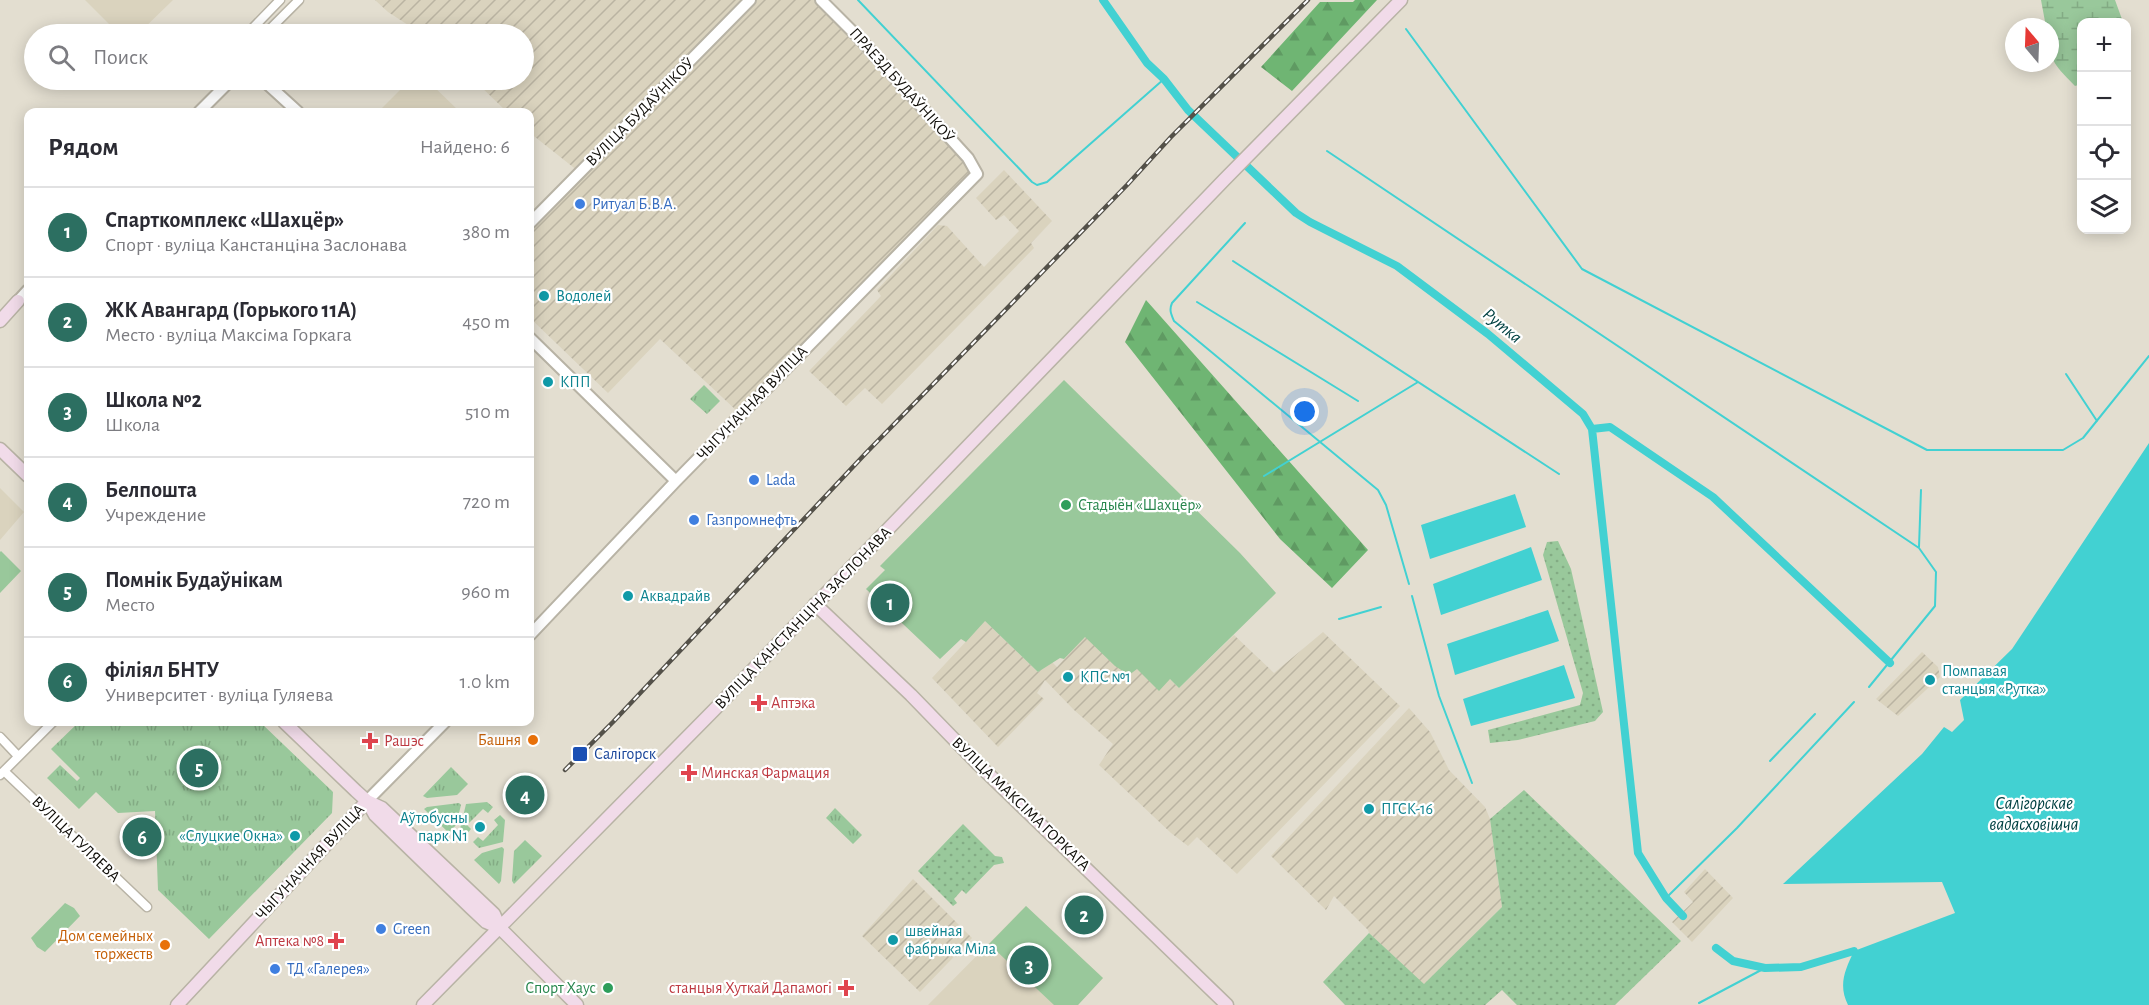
<!DOCTYPE html>
<html lang="ru">
<meta charset="utf-8">
<style>
body{margin:0;font-family:"Alegreya Sans",sans-serif;background:#f7f7f7;color:#2b2b33}
.controls{position:absolute;right:18px;top:18px;display:grid;overflow:hidden;border-radius:12px;box-shadow:0 3px 15px #0003}
.controls button{width:54px;height:54px;display:grid;place-items:center;padding:0;border:0;border-bottom:2px solid #e1e1e2;background:#fff;color:#2b2b33;font:30px sans-serif}
.compass{position:absolute;left:2005px;top:18px;width:54px;height:54px;border-radius:50%;background:#fff;box-shadow:0 3px 15px #0003;rotate:341deg}
.you{position:absolute;left:1305px;top:412px;width:21px;height:21px;margin:-15px;border:4px solid #fff;border-radius:50%;background:#1a73e8;box-shadow:0 0 0 9px #1a73e833}
.badge{display:grid;place-items:center;width:39px;height:39px;border-radius:50%;background:#2c6f61;color:#fff;font-size:20px;font-weight:700}
.pin{position:absolute;translate:-50% -50%;border:3px solid #fff;box-shadow:0 2px 6px #0006}
.list{margin:0;padding:0;list-style:none}
h2{display:flex;justify-content:space-between;align-items:center;height:78px;margin:0;padding:0 24px;font-size:26px}
h2 small{font-size:20px;font-weight:400;color:#7c7c81}
.list li{display:grid;grid-template-columns:39px 1fr auto;gap:18px;align-items:center;box-sizing:border-box;height:90px;padding:0 24px;border-top:2px solid #e1e1e2}
.list b{display:block;font-size:22px;white-space:nowrap}
.list p{margin:0;font-size:20px;white-space:nowrap;color:#7c7c81}
.list em{font-size:20px;font-style:normal;color:#7c7c81}
.icon{flex:none;width:33px;height:33px;fill:none;stroke:currentColor;stroke-width:2;stroke-linecap:round;stroke-linejoin:round}
.map{position:relative;flex:none;width:2149px;height:1005px;overflow:hidden}
.search{position:absolute;background:#fff;box-shadow:0 3px 15px #0003;left:24px;top:24px;width:510px;height:66px;display:flex;align-items:center;gap:15px;box-sizing:border-box;padding:0 21px;border-radius:33px;color:#7c7c81;font-size:22px}
.panel{position:absolute;background:#fff;box-shadow:0 3px 15px #0003;left:24px;top:108px;width:510px;height:618px;border-radius:12px}
.map>svg:first-child{display:block}
.built{fill:#dad3be}
.industrial{fill:url(#industrial-furrows)}
.grass{fill:url(#grass-dots)}
.forest{fill:url(#forest-firs)}
.wetland{fill:url(#wetland-marsh)}
.park{fill:url(#park-tufts)}
.garden{fill:#99c89b}
.water{fill:#42d1d2}
.lines{fill:none;stroke-linecap:round;stroke-linejoin:round}
.stream{stroke:#42d1d2;stroke-width:2}
.canal{stroke:#42d1d2;stroke-width:8}
.minor-casing{stroke:#b8b3a5;stroke-width:11}
.tertiary-casing{stroke:#b8b3a5;stroke-width:14}
.secondary-casing{stroke:#b8b3a5;stroke-width:15}
.minor{stroke:#fff;stroke-width:8}
.tertiary{stroke:#fff;stroke-width:10}
.secondary{stroke:#f1dbe9;stroke-width:12}
.rail-casing{stroke:#545149;stroke-width:4.5}
.rail{stroke:#fff;stroke-width:2;stroke-dasharray:7;stroke-linecap:butt}
.shop-dot{fill:#3f7fe0;stroke:#fff;stroke-width:2}
.culture-dot{fill:#0f9aa8;stroke:#fff;stroke-width:2}
.leisure-dot{fill:#2e9e5b;stroke:#fff;stroke-width:2}
.health-dot{fill:#e0444e;stroke:#fff;stroke-width:2}
.food-dot{fill:#e8710a;stroke:#fff;stroke-width:2}
.transit-dot{fill:#1a4fb4;stroke:#fff;stroke-width:2}
.labels{text-anchor:middle;dominant-baseline:central;stroke-width:4.5;stroke-linejoin:round;paint-order:stroke}
.street-label{font-size:16px;fill:#0f0d08;stroke:#fff}
.shop-label{font-size:16px;fill:#366cbe;stroke:#fff;text-anchor:start}
.culture-label{font-size:16px;fill:#0d838f;stroke:#fff;text-anchor:start}
.leisure-label{font-size:16px;fill:#27864d;stroke:#fff;text-anchor:start}
.health-label{font-size:16px;fill:#be3a42;stroke:#fff;text-anchor:start}
.food-label{font-size:16px;fill:#c56008;stroke:#fff;text-anchor:end}
.transit-label{font-size:16px;fill:#164399;stroke:#fff;text-anchor:start}
.water-label{font-size:18px;font-style:italic;fill:#004142;stroke:#fff}
</style>
<div class="map">
<svg width="2149" height="1005" viewBox="0 0 2149 1005">
<defs>
<pattern id="industrial-furrows" width="10" height="10" patternUnits="userSpaceOnUse" patternTransform="scale(1.5)"><rect width="10" height="10" fill="#dad3be"/><path d="M-1 1l2-2M0 10L10 0M9 11l2-2" fill="none" stroke="#bab4a2"/></pattern>
<pattern id="grass-dots" width="8" height="8" patternUnits="userSpaceOnUse" patternTransform="scale(1.5)"><rect width="8" height="8" fill="#99c89b"/><path d="M2 2h.1M6 6h.1" fill="none" stroke="#83ab84" stroke-width="1.8" stroke-linecap="round"/></pattern>
<pattern id="forest-firs" width="22" height="20" patternUnits="userSpaceOnUse" patternTransform="scale(1.5)"><rect width="22" height="20" fill="#6fb573"/><path d="M5 1l3.5 6h-7zM16 11l3.5 6h-7z" fill="#5f9a62"/></pattern>
<pattern id="wetland-marsh" width="20" height="14" patternUnits="userSpaceOnUse" patternTransform="scale(1.5)"><rect width="20" height="14" fill="#99c89b"/><path d="M1 5h8M5 5V1M11 12h8M15 12V8" fill="none" stroke="#83ab84"/></pattern>
<pattern id="park-tufts" width="24" height="20" patternUnits="userSpaceOnUse" patternTransform="scale(1.5)"><rect width="24" height="20" fill="#99c89b"/><path d="M3 7l-1-3M5 7V3M7 7l1-3M15 17l-1-3M17 17v-4M19 17l1-3" fill="none" stroke="#83ab84"/></pattern>
</defs>
<rect width="100%" height="100%" fill="#e3ded0"/>
<path class="built" d="M 85,0 L 173,0 L 138,34 L 119,34 Z
M 410,80 L 427,80 L 460,112 L 378,112 Z
M 0,488 L 24,512 L 0,540 Z
M 1026,906 L 1103,978 L 1078,1005 L 928,1005 Z"/>
<path class="industrial" d="M 375,0 L 743,0 L 578,171 L 530,133 L 530,112 L 507,112 L 474,80 L 524,80 L 524,34 L 422,34 L 388,12 Z
M 754,0 L 814,0 L 972,171 L 738,412 L 660,339 L 608,393 L 530,318 L 530,230 Z
M 1004,170 L 1052,221 L 1031,243 L 1034,248 L 882,404 L 865,388 L 846,406 L 809,371 L 881,296 L 877,290 L 938,225 L 947,226 L 984,267 L 1019,231 L 1004,215 L 996,220 L 976,198 Z
M 985,621 L 1038,672 L 1052,662 L 1057,667 L 1085,636 L 1124,672 L 1137,669 L 1170,679 L 1179,688 L 1234,635 L 1274,673 L 1323,632 L 1400,706 L 1237,874 L 1197,837 L 1188,846 L 1171,833 L 1099,765 L 1113,744 L 1074,710 L 1045,680 L 1037,693 L 1044,699 L 998,747 L 932,678 Z
M 1922,652 L 1938,667 L 1940,677 L 1898,716 L 1876,699 Z
M 1409,708 L 1430,732 L 1449,770 L 1485,807 L 1490,819 L 1502,907 L 1424,985 L 1369,933 L 1368,930 L 1334,896 L 1326,910 L 1271,856 Z
M 1705,869 L 1733,898 L 1692,942 L 1672,922 L 1693,902 L 1684,892 Z
M 913,879 L 972,938 L 920,992 L 862,936 Z"/>
<path class="grass" d="M 1558,541 L 1571,569 L 1603,712 L 1595,721 L 1518,740 L 1490,743 L 1488,730 L 1580,705 L 1583,693 L 1543,555 L 1547,542 Z
M 1524,790 L 1681,941 L 1615,1005 L 1517,1005 L 1502,990 L 1485,1005 L 1345,1005 L 1323,982 L 1369,933 L 1424,984 L 1502,907 L 1490,819 Z
M 963,824 L 995,856 L 1002,857 L 1004,863 L 994,865 L 966,894 L 962,890 L 954,899 L 957,903 L 953,906 L 918,871 Z"/>
<path class="forest" d="M 1355,0 L 1377,0 L 1292,91 L 1261,67 L 1320,2 L 1353,2 Z
M 1146,300 L 1368,550 L 1332,588 L 1280,539 L 1125,342 Z"/>
<path class="wetland" d="M 2041,0 L 2115,0 L 2123,22 L 2082,22 L 2081,84 L 2075,86 C 2051,61 2050,62 2050,27 L 2046,27 Z"/>
<path class="park" d="M 704,385 L 720,401 L 707,414 L 690,399 Z
M 79,722 L 260,722 L 333,792 L 332,813 L 209,939 L 158,890 L 155,811 L 118,813 L 96,792 L 79,809 L 47,778 L 60,765 L 77,781 L 80,778 L 51,749 Z
M 451,767 L 468,784 L 457,795 L 427,798 L 423,796 Z
M 487,802 L 493,807 L 488,813 L 483,809 L 467,825 L 471,829 L 466,835 L 460,829 L 466,804 Z
M 459,803 L 461,805 L 456,825 L 449,833 L 424,809 L 427,807 Z
M 835,808 L 862,835 L 853,844 L 826,818 Z
M 500,815 L 505,820 L 503,842 L 479,848 L 473,842 L 478,837 L 483,841 L 498,825 L 494,820 Z
M 525,840 L 542,856 L 514,884 L 512,881 L 514,851 Z
M 502,847 L 504,849 L 501,881 L 499,884 L 474,860 L 482,853 Z"/>
<path class="garden" d="M 1064,380 L 1240,553 L 1276,593 L 1179,688 L 1170,679 L 1159,691 L 1137,669 L 1129,675 L 1115,666 L 1085,637 L 1064,659 L 1060,658 L 1038,672 L 985,621 L 966,642 L 961,639 L 940,659 L 866,589 L 885,570 L 880,566 Z
M 1,551 L 21,571 L 0,593 L 0,552 Z
M 65,903 L 74,908 L 80,916 L 45,952 L 37,947 L 31,938 Z
M 1026,906 L 1103,978 L 1078,1005 L 1054,1005 L 989,944 Z"/>
<path class="water" d="M 2149,443 L 2149,1005 L 1848,1005 C 1838,985 1845,970 1854,951 L 1955,913 L 1942,882 L 1783,884 L 1922,754 L 1944,727 L 1952,732 L 1964,720 L 1960,700 L 2012,649 Z
M 1515,494 L 1526,527 L 1430,559 L 1421,525 Z
M 1531,547 L 1542,580 L 1441,615 L 1433,584 Z
M 1548,610 L 1559,641 L 1455,675 L 1447,644 Z
M 1564,665 L 1575,698 L 1471,726 L 1463,699 Z"/>
<g class="lines">
<path class="stream" d="M 858,0 L 1032,182 L 1037,185 L 1047,182 L 1164,79
M 1406,29 L 1582,269 L 1927,450 L 2063,450 L 2083,438 L 2149,356
M 1327,151 L 1919,548 L 1936,572 L 1935,606 L 1869,687
M 1245,223 L 1172,303 C 1169,310 1171,314 1174,321 L 1378,490 L 1386,505 L 1409,584
M 1233,261 L 1559,474
M 1197,302 L 1358,401
M 2066,374 L 2097,421
M 1264,476 L 1418,382
M 1919,547 L 1921,490
M 1412,596 L 1439,696 L 1472,783
M 1339,619 L 1381,607
M 1770,761 L 1815,714
M 1666,898 L 1737,828 L 1854,702
M 1699,1003 L 1765,968"/>
<path class="canal" d="M 1103,0 L 1147,63 L 1164,79 L 1188,110 L 1296,213 L 1310,222 L 1397,266 L 1488,334 L 1583,414 L 1592,429 L 1610,427 L 1713,497 L 1890,663
M 1592,429 L 1638,853 L 1666,898 L 1683,916
M 1716,948 L 1733,961 L 1765,968 L 1801,967 L 1854,951"/>
<defs>
<path id="minor" d="M 247,34 L 280,0
M 265,34 L 299,0
M 0,737 L 18,756
M 4,771 L 147,907
M 0,775 L 53,722"/>
<path id="tertiary" d="M 263,80 L 298,112
M 199,112 L 231,80
M 530,223 L 750,0
M 18,301 L 28,290
M 530,338 L 676,481
M 530,635 L 676,481 L 977,174 L 968,158 L 859,38 L 821,0
M 367,801 L 445,722"/>
<path id="secondary" d="M 0,321 L 18,301
M 0,449 L 28,476
M 815,604 L 911,695 L 977,763 L 1227,1005
M 284,722 L 356,791 L 367,801 L 382,808 L 494,914 L 500,928 L 577,1005
M 367,801 L 375,815 L 471,908 L 486,922 L 500,928
M 177,1005 L 367,801
M 423,1005 L 714,710 L 1224,180 L 1401,0"/>
</defs>
<use href="#minor" class="minor-casing"/>
<use href="#tertiary" class="tertiary-casing"/>
<use href="#secondary" class="secondary-casing"/>
<use href="#minor" class="minor"/>
<use href="#tertiary" class="tertiary"/>
<use href="#secondary" class="secondary"/>
<defs>
<path id="rail" d="M 565,770 L 613,722 L 866,453 L 1127,185 L 1171,137 L 1308,0"/>
</defs>
<use href="#rail" class="rail-casing"/>
<use href="#rail" class="rail"/>
</g>
<g class="shop-dot">
<circle cx="580" cy="204" r="6"/>
<circle cx="754" cy="480" r="6"/>
<circle cx="694" cy="520" r="6"/>
<circle cx="381" cy="929" r="6"/>
<circle cx="275" cy="969" r="6"/>
</g>
<g class="culture-dot">
<circle cx="544" cy="296" r="6"/>
<circle cx="548" cy="382" r="6"/>
<circle cx="628" cy="596" r="6"/>
<circle cx="1068" cy="677" r="6"/>
<circle cx="1930" cy="680" r="6"/>
<circle cx="1369" cy="809" r="6"/>
<circle cx="480" cy="827" r="6"/>
<circle cx="295" cy="836" r="6"/>
<circle cx="893" cy="940" r="6"/>
</g>
<g class="leisure-dot">
<circle cx="1066" cy="505" r="6"/>
<circle cx="608" cy="988" r="6"/>
</g>
<g class="health-dot">
<path d="M756 694h6v6h6v6h-6v6h-6v-6h-6v-6h6z"/>
<path d="M367 732h6v6h6v6h-6v6h-6v-6h-6v-6h6z"/>
<path d="M686 764h6v6h6v6h-6v6h-6v-6h-6v-6h6z"/>
<path d="M333 932h6v6h6v6h-6v6h-6v-6h-6v-6h6z"/>
<path d="M843 979h6v6h6v6h-6v6h-6v-6h-6v-6h6z"/>
</g>
<g class="food-dot">
<circle cx="533" cy="740" r="6"/>
<circle cx="165" cy="945" r="6"/>
</g>
<rect class="transit-dot" x="572" y="746" width="16" height="16" rx="3"/>
<g class="labels">
<g class="street-label">
<text transform="translate(902 85) rotate(48)">ПРАЕЗД БУДАЎНІКОЎ</text>
<text transform="translate(640 112) rotate(-45)">ВУЛІЦА БУДАЎНІКОЎ</text>
<text transform="translate(752 403) rotate(-46)">ЧЫГУНАЧНАЯ ВУЛІЦА</text>
<text transform="translate(803 618) rotate(-46)">ВУЛІЦА КАНСТАНЦІНА ЗАСЛОНАВА</text>
<text transform="translate(1021 804) rotate(44)">ВУЛІЦА МАКСІМА ГОРКАГА</text>
<text transform="translate(76 839) rotate(44)">ВУЛІЦА ГУЛЯЕВА</text>
<text transform="translate(310 862) rotate(-47)">ЧЫГУНАЧНАЯ ВУЛІЦА</text>
</g>
<g class="shop-label">
<text x="592" y="204">Ритуал Б.В.А.</text>
<text x="766" y="480">Lada</text>
<text x="706" y="520">Газпромнефть</text>
<text x="393" y="929">Green</text>
<text x="287" y="969">ТД «Галерея»</text>
</g>
<g class="culture-label">
<text x="556" y="296">Водолей</text>
<text x="560" y="382">КПП</text>
<text x="640" y="596">Аквадрайв</text>
<text x="1942" y="671">Помпавая<tspan x="1942" dy="18">станцыя «Рутка»</tspan></text>
<text x="1080" y="677">КПС №1</text>
<text x="1381" y="809">ПГСК-16</text>
<text x="468" y="818" text-anchor="end">Аўтобусны<tspan x="468" dy="18">парк N1</tspan></text>
<text x="283" y="836" text-anchor="end">«Слуцкие Окна»</text>
<text x="905" y="931">швейная<tspan x="905" dy="18">фабрыка Міла</tspan></text>
</g>
<g class="leisure-label">
<text x="1078" y="505">Стадыён «Шахцёр»</text>
<text x="596" y="988" text-anchor="end">Спорт Хаус</text>
</g>
<g class="health-label">
<text x="771" y="703">Аптэка</text>
<text x="384" y="741">Рашэс</text>
<text x="701" y="773">Минская Фармация</text>
<text x="324" y="941" text-anchor="end">Аптека №8</text>
<text x="832" y="988" text-anchor="end">станцыя Хуткай Дапамогі</text>
</g>
<g class="food-label">
<text x="521" y="740">Башня</text>
<text x="153" y="936">Дом семейных<tspan x="153" dy="18">торжеств</tspan></text>
</g>
<g class="transit-label">
<text x="594" y="754">Салігорск</text>
</g>
<g class="water-label">
<text transform="translate(1502 326) rotate(39)">Рутка</text>
<text x="2034" y="804">Салігорскае<tspan x="2034" dy="21">вадасховішча</tspan></text>
</g>
</g>
</svg>
<div class="controls">
<button>+</button>
<button>−</button>
<button><svg class="icon" aria-label="locate" viewBox="0 0 24 24"><circle cx="12" cy="12" r="6"/><path d="M12 2v4M12 18v4M2 12h4M18 12h4"/></svg></button>
<button><svg class="icon" aria-label="layers" viewBox="0 0 24 24"><path d="M12 4l9 5-9 5-9-5zM3 14l9 5 9-5"/></svg></button>
</div>
<svg class="compass" viewBox="-18 -18 36 36"><path d="M0-13l5 13h-10z" fill="#e53935"/><path d="M0 13l5-13h-10z" fill="#7c7c81"/></svg>
<div class="you"></div>
<div class="pin badge" style="left:890px;top:603px">1</div>
<div class="pin badge" style="left:1084px;top:915px">2</div>
<div class="pin badge" style="left:1029px;top:965px">3</div>
<div class="pin badge" style="left:525px;top:795px">4</div>
<div class="pin badge" style="left:199px;top:768px">5</div>
<div class="pin badge" style="left:142px;top:837px">6</div>
<div class="search"><svg class="icon" aria-label="search" viewBox="0 0 24 24"><circle cx="10" cy="10" r="6"/><path d="M15 15l6 6"/></svg>Поиск</div>
<section class="panel">
<h2>Рядом<small>Найдено: 6</small></h2>
<ul class="list">
<li><span class="badge">1</span><div><b>Спарткомплекс «Шахцёр»</b><p>Спорт · вуліца Канстанціна Заслонава</p></div><em>380 m</em></li>
<li><span class="badge">2</span><div><b>ЖК Авангард (Горького 11А)</b><p>Место · вуліца Максіма Горкага</p></div><em>450 m</em></li>
<li><span class="badge">3</span><div><b>Школа №2</b><p>Школа</p></div><em>510 m</em></li>
<li><span class="badge">4</span><div><b>Белпошта</b><p>Учреждение</p></div><em>720 m</em></li>
<li><span class="badge">5</span><div><b>Помнік Будаўнікам</b><p>Место</p></div><em>960 m</em></li>
<li><span class="badge">6</span><div><b>філіял БНТУ</b><p>Университет · вуліца Гуляева</p></div><em>1.0 km</em></li>
</ul>
</section>
</div>
